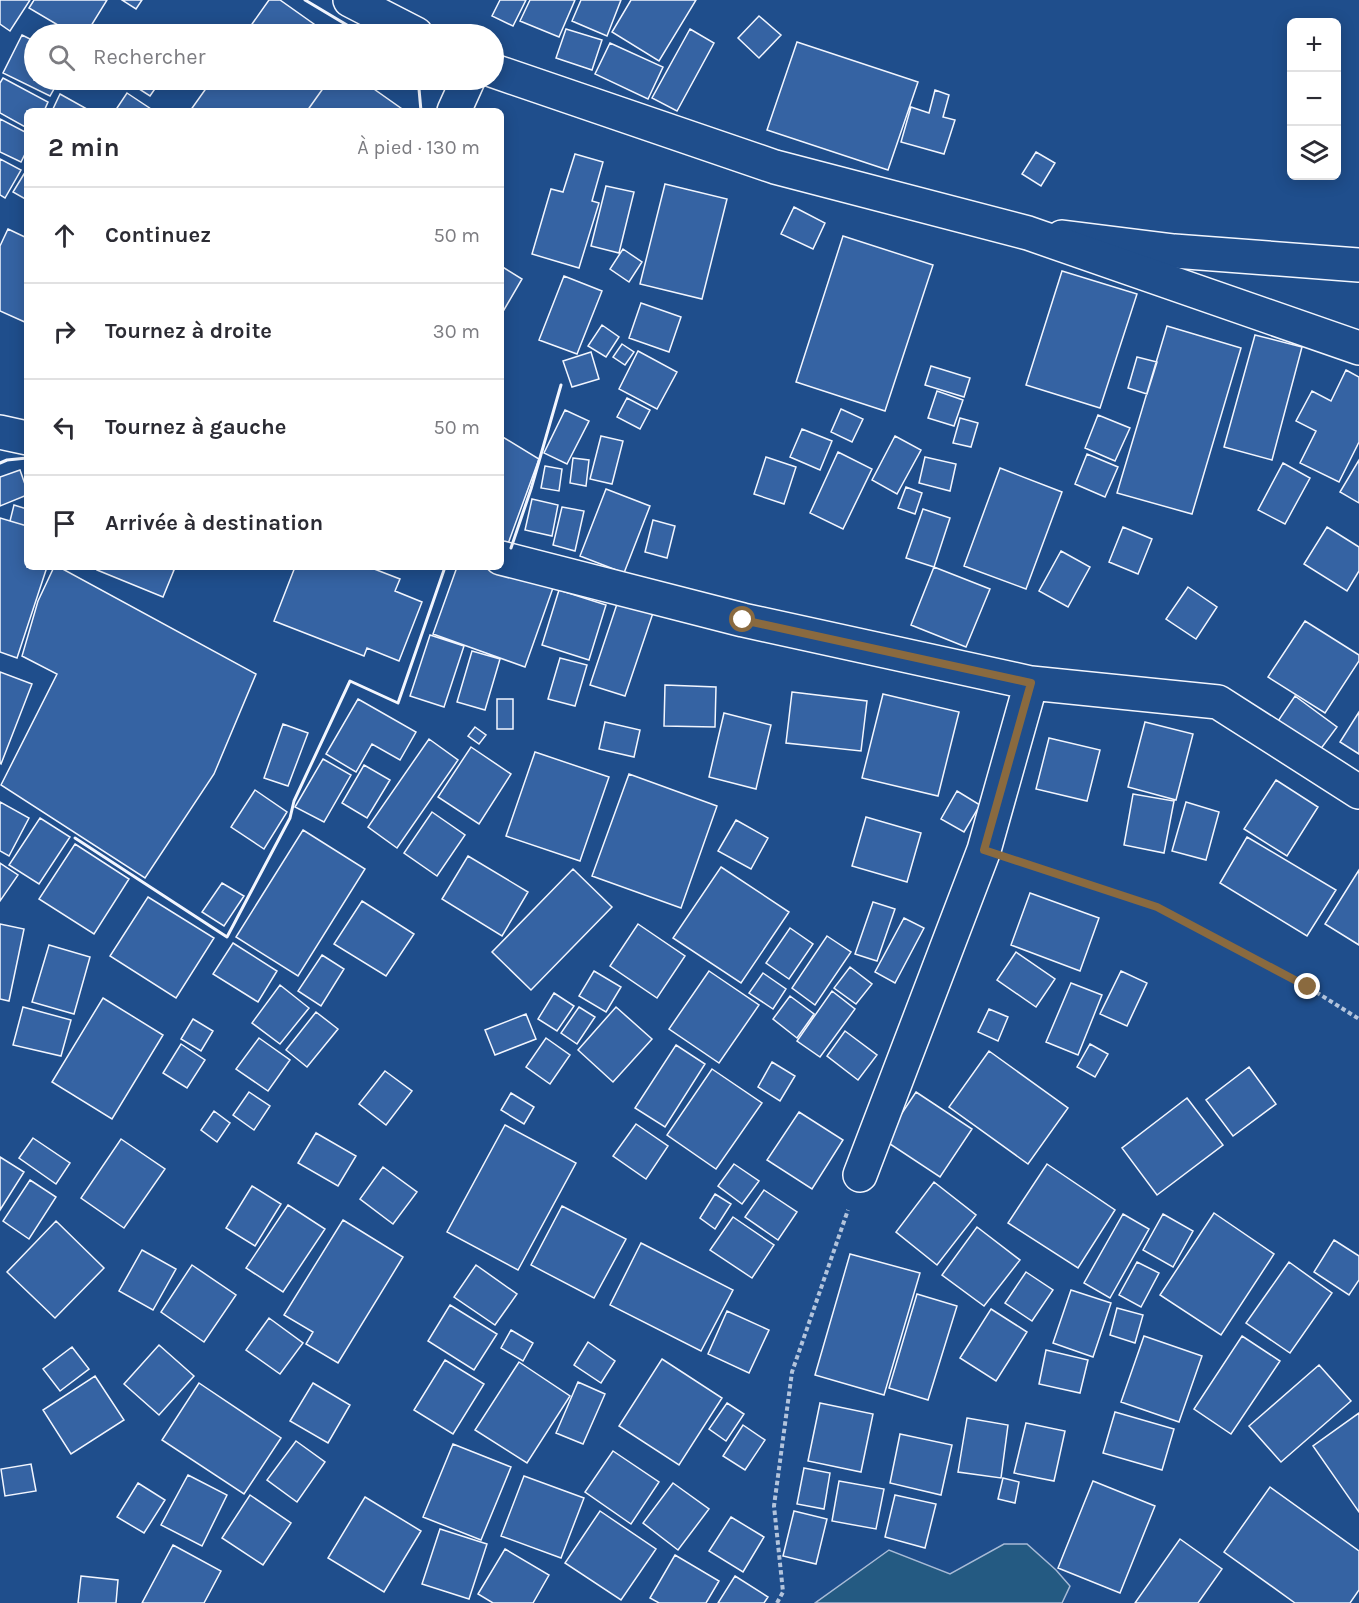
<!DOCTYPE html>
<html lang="fr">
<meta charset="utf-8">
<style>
body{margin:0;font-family:Karla,sans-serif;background:#f2f2f3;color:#2b2b33}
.controls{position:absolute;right:18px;top:18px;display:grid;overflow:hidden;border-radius:9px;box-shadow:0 3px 15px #0003}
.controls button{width:54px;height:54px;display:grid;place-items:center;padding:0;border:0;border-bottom:2px solid #e1e1e2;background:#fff;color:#2b2b33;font:30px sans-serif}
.stop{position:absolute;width:18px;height:18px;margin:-14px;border:4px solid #8a6a3f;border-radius:50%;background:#fff}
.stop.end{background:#8a6a3f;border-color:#fff;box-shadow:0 2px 6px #0008}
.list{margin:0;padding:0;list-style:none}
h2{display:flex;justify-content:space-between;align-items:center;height:78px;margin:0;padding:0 24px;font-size:26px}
h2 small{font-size:20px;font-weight:400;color:#7c7c81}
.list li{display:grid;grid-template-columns:39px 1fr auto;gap:18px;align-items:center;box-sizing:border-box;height:96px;padding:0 24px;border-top:2px solid #e1e1e2}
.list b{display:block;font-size:22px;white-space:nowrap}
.list em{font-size:20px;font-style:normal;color:#7c7c81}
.icon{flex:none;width:33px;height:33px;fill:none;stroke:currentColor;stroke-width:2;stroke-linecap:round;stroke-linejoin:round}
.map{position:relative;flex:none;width:1359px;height:1603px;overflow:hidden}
.search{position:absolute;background:#fff;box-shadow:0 3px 15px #0003;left:24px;top:24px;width:480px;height:66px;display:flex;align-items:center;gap:15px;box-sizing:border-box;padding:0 21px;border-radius:33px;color:#7c7c81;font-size:22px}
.panel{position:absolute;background:#fff;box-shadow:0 3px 15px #0003;left:24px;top:108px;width:480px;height:462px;border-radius:9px}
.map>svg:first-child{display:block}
.green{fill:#245a82;stroke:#a8bbd7;stroke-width:1.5}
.building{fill:#3563a3;stroke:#f2f6ff;stroke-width:1.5}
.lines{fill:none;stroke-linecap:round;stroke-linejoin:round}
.street-casing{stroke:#f2f6ff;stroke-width:36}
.secondary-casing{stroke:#f2f6ff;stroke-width:36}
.path{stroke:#b3c4dc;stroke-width:4;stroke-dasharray:4.5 3;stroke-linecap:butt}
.street{stroke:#1f4e8c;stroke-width:33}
.secondary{stroke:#1f4e8c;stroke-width:33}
.wall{stroke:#f2f6ff;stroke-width:3}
.route{stroke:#8a6a3f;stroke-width:8}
</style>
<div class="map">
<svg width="1359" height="1603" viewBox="0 0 1359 1603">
<rect width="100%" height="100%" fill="#1f4e8c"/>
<path class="green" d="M 1004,1544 L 1027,1544 L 1056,1570 L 1070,1586 L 1062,1603 L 815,1603 L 889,1550 L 950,1574 Z"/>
<path class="building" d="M 0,0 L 30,0 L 10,31 L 0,24 Z
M 34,0 L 107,0 L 86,34 L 73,34 L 29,8 Z
M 122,0 L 142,0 L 136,9 Z
M 269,0 L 280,0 L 328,34 L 245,34 Z
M 500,0 L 526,0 L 513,26 L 492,16 Z
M 530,0 L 575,0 L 559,37 L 520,21 Z
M 581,0 L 621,0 L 607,36 L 572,21 Z
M 631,0 L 696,0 L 659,61 L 612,32 Z
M 759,16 L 781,35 L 759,58 L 738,38 Z
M 566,29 L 602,40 L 592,70 L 556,58 Z
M 690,29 L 714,43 L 677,111 L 652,98 Z
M 22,35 L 34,41 L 34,80 L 59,80 L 50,96 L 3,73 Z
M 797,42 L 918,82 L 888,170 L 767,130 Z
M 610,43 L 663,67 L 648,99 L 595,74 Z
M 3,78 L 48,102 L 44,111 L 27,111 L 27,128 L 0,113 L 0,83 Z
M 125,80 L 161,80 L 150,96 Z
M 212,80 L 329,80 L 307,111 L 190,111 Z
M 329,80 L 361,80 L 405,111 L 307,111 Z
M 935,90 L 949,95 L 943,117 L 955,120 L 944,154 L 901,142 L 911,107 L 929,113 Z
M 127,93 L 154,111 L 115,111 Z
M 60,94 L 87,109 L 86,111 L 52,111 Z
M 0,119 L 27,133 L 27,150 L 21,162 L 0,152 Z
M 1036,152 L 1055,163 L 1041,186 L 1022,174 Z
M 575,154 L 603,162 L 592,201 L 599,203 L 579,268 L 532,254 L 551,189 L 563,192 Z
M 0,159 L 21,170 L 5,198 L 0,195 Z
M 24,174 L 27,175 L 27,200 L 13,192 Z
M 665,184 L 727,199 L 702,299 L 640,284 Z
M 606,186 L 634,192 L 619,253 L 591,246 Z
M 794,207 L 825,223 L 813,249 L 781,234 Z
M 8,229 L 27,238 L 27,323 L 0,311 L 0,246 Z
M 843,236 L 933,265 L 885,411 L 796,382 Z
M 623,249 L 642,262 L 629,282 L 610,269 Z
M 501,266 L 522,279 L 501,315 Z
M 1062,271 L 1137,294 L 1100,408 L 1026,385 Z
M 564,276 L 602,291 L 577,354 L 539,340 Z
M 641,303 L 681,317 L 669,352 L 629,338 Z
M 602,325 L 619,337 L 606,357 L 588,346 Z
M 1167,326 L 1241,348 L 1192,514 L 1117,493 Z
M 1255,335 L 1302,347 L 1272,460 L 1224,447 Z
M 622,344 L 634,352 L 625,365 L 613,357 Z
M 638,351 L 677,372 L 657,409 L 619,389 Z
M 591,352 L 599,379 L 572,387 L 563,361 Z
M 1137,357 L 1157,362 L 1147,394 L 1128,388 Z
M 931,366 L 970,378 L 964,397 L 925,385 Z
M 1346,370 L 1359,377 L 1359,442 L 1339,482 L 1300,463 L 1316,431 L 1296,421 L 1312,391 L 1331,401 Z
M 937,391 L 963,400 L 954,426 L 928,418 Z
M 627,398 L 650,410 L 640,429 L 617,417 Z
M 841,409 L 863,419 L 852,442 L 831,432 Z
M 565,410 L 589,421 L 567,464 L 544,453 Z
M 1098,415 L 1130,428 L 1115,461 L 1085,448 Z
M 960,418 L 978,423 L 971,447 L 953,443 Z
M 802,429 L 832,441 L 820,470 L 790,457 Z
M 501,436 L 539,459 L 505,552 L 501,550 Z
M 601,436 L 623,441 L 612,484 L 590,479 Z
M 895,436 L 921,450 L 897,494 L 872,480 Z
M 838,452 L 872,469 L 843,529 L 810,513 Z
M 1087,454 L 1118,467 L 1105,497 L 1075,484 Z
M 766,457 L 796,467 L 784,504 L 754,494 Z
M 925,457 L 956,464 L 950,491 L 919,483 Z
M 573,458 L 589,460 L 586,486 L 570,483 Z
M 1359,460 L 1359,503 L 1340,492 Z
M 1283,463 L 1310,478 L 1285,524 L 1258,510 Z
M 545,466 L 562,469 L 559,491 L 541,488 Z
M 1000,468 L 1062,492 L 1026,589 L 964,566 Z
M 20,470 L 27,490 L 27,495 L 0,506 L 0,477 Z
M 906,487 L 922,493 L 915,514 L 898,508 Z
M 606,489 L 650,506 L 624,573 L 580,556 Z
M 532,499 L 558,505 L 552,536 L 525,530 Z
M 14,505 L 27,509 L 27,526 L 10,521 Z
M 562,507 L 584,511 L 575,551 L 553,545 Z
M 923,509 L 950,518 L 934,567 L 906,558 Z
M 0,518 L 27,526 L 27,567 L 47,567 L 17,658 L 0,652 Z
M 653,520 L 675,526 L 667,558 L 645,552 Z
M 1123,527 L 1152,539 L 1138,574 L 1109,562 Z
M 1327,527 L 1359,547 L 1359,571 L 1347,591 L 1304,564 Z
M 1061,551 L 1090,567 L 1068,607 L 1039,591 Z
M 54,567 L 59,567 L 256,674 L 214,774 L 145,878 L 1,785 L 57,674 L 22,656 L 38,601 Z
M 98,567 L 168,567 L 174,570 L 163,597 L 97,570 Z
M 295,567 L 369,567 L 400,579 L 395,591 L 422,602 L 399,661 L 367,648 L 364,656 L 274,621 Z
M 457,567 L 501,567 L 554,585 L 525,667 L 433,634 Z
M 934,567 L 990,589 L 966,647 L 911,625 Z
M 1188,587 L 1217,607 L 1196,639 L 1166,619 Z
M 559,590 L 606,605 L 589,660 L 542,645 Z
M 619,598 L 654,610 L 625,696 L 590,685 Z
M 1305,621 L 1359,655 L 1359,661 L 1325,713 L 1268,677 Z
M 430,635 L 464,646 L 444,707 L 410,696 Z
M 472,651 L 500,659 L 485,710 L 457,702 Z
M 560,658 L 587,665 L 575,706 L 548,699 Z
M 0,672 L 32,684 L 1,764 L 0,763 Z
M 665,685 L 716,687 L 715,727 L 664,726 Z
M 792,692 L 867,701 L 861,751 L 786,743 Z
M 883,694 L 959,712 L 938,796 L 862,778 Z
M 1295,696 L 1337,727 L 1317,754 L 1276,724 Z
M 358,699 L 416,732 L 400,760 L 372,744 L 356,772 L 326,754 Z
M 497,699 L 513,699 L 513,729 L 497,729 Z
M 1359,712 L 1359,754 L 1340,742 Z
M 724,713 L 771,725 L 756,789 L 709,777 Z
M 605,722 L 640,730 L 634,757 L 599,749 Z
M 1145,722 L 1193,734 L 1176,800 L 1128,787 Z
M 283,724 L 308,733 L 288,786 L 264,778 Z
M 475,727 L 486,735 L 479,744 L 468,736 Z
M 1049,738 L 1100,750 L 1087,801 L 1036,789 Z
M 429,739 L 458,760 L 397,848 L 368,827 Z
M 471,747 L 511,774 L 479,824 L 438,797 Z
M 535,752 L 609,777 L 580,861 L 506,836 Z
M 323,759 L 351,775 L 324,822 L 295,807 Z
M 364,765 L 390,780 L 367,818 L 342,803 Z
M 629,774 L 717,806 L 681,908 L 592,876 Z
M 1276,780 L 1318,807 L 1287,856 L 1244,829 Z
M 255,790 L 287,812 L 264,849 L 231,827 Z
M 957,791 L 980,805 L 964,832 L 941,819 Z
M 1133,794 L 1174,801 L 1164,853 L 1124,845 Z
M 0,802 L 29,818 L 9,856 L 0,851 Z
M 1186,802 L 1219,812 L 1206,860 L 1172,851 Z
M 432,812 L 465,835 L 437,876 L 404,853 Z
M 866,817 L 921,833 L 907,882 L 852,866 Z
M 40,818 L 70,837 L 39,884 L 9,865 Z
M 736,820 L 768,838 L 751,869 L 718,851 Z
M 303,830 L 365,869 L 298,976 L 236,937 Z
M 1247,837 L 1336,890 L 1307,936 L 1220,883 Z
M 75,844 L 129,879 L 94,934 L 39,899 Z
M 468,856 L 528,892 L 502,936 L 442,899 Z
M 0,863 L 18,875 L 0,901 Z
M 721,867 L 789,912 L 741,983 L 673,938 Z
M 573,869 L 612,907 L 531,990 L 492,952 Z
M 1359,870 L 1359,945 L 1325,924 Z
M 222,883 L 244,896 L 224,926 L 202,912 Z
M 1030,893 L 1099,918 L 1080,971 L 1011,945 Z
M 148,897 L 214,938 L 176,998 L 110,956 Z
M 362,901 L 414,934 L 386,976 L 334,944 Z
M 873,902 L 895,909 L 877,961 L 855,954 Z
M 904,918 L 924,928 L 895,983 L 875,972 Z
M 0,924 L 24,929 L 9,1001 L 0,999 Z
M 638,924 L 685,956 L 657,998 L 610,966 Z
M 790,928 L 813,944 L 789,979 L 766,963 Z
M 827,936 L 851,952 L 815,1005 L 792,988 Z
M 233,943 L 277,971 L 258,1002 L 213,974 Z
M 49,945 L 90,957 L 74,1014 L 32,1002 Z
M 1016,952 L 1055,979 L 1036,1007 L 997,980 Z
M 322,955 L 344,969 L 321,1006 L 298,991 Z
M 850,967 L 872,984 L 856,1004 L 834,988 Z
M 594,971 L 621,987 L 606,1012 L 579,996 Z
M 709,971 L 759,1005 L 719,1063 L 669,1029 Z
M 1121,971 L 1147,983 L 1127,1026 L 1100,1014 Z
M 763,973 L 786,989 L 773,1009 L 749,993 Z
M 1071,983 L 1102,995 L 1078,1055 L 1046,1042 Z
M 280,985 L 309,1008 L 280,1044 L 252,1023 Z
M 832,991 L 855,1009 L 820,1057 L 797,1041 Z
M 554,993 L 574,1006 L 557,1031 L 538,1019 Z
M 790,996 L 814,1014 L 797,1038 L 773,1019 Z
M 103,998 L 163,1035 L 112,1119 L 52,1082 Z
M 23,1007 L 71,1020 L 61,1056 L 13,1045 Z
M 579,1007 L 595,1017 L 577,1044 L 561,1033 Z
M 616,1007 L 652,1039 L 613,1082 L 578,1050 Z
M 989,1009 L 1008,1017 L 998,1041 L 978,1032 Z
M 316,1012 L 338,1029 L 307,1067 L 286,1050 Z
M 526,1014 L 536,1039 L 495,1055 L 485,1030 Z
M 193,1019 L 213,1031 L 201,1051 L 181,1039 Z
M 845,1031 L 877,1055 L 858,1080 L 827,1056 Z
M 259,1038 L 290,1060 L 268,1091 L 236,1069 Z
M 546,1038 L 570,1055 L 550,1084 L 526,1067 Z
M 181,1044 L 205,1060 L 187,1088 L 163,1073 Z
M 1090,1044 L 1108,1054 L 1095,1077 L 1077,1067 Z
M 676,1045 L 705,1064 L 665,1127 L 635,1108 Z
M 989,1051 L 1068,1108 L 1028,1164 L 949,1107 Z
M 772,1062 L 795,1076 L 780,1101 L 758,1087 Z
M 1249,1067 L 1276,1104 L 1233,1136 L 1206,1100 Z
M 712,1069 L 762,1103 L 716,1169 L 667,1135 Z
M 385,1071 L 412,1091 L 386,1125 L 359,1104 Z
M 249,1092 L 270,1106 L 254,1130 L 233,1115 Z
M 916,1092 L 972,1129 L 940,1177 L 884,1140 Z
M 511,1093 L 534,1107 L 524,1124 L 501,1110 Z
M 1187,1098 L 1223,1145 L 1157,1195 L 1122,1148 Z
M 214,1111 L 230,1123 L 217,1142 L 201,1130 Z
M 799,1112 L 843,1140 L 812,1189 L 767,1160 Z
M 636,1124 L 668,1146 L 646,1179 L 613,1156 Z
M 505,1125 L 576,1163 L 518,1270 L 447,1232 Z
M 316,1133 L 356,1156 L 338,1186 L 298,1163 Z
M 33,1138 L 70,1163 L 56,1184 L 19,1158 Z
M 121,1139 L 165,1169 L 124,1228 L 81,1198 Z
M 0,1157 L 24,1172 L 0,1210 Z
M 734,1164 L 759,1181 L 742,1204 L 718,1186 Z
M 1047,1164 L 1115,1210 L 1078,1268 L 1008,1223 Z
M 383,1167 L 417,1192 L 393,1224 L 360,1199 Z
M 30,1180 L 56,1197 L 29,1239 L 3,1221 Z
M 934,1182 L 976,1215 L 937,1265 L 896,1232 Z
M 252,1186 L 281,1204 L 255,1246 L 226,1228 Z
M 764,1190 L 797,1212 L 778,1240 L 745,1217 Z
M 715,1194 L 731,1204 L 715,1229 L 700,1218 Z
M 288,1205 L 325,1229 L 283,1292 L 246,1268 Z
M 562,1206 L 626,1239 L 594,1298 L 531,1265 Z
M 1214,1213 L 1274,1254 L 1221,1335 L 1160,1295 Z
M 1123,1214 L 1149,1229 L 1110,1298 L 1084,1283 Z
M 1163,1214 L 1193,1231 L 1173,1267 L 1143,1250 Z
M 733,1217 L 774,1245 L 752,1278 L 710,1250 Z
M 343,1220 L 403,1257 L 338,1363 L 306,1344 L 313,1332 L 284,1315 Z
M 56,1221 L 104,1268 L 55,1318 L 7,1272 Z
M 977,1227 L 1020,1260 L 984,1306 L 942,1275 Z
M 1334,1240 L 1359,1256 L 1359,1280 L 1349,1295 L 1314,1272 Z
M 641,1243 L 733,1290 L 701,1351 L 610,1305 Z
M 142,1250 L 176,1269 L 153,1310 L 119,1291 Z
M 850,1254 L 920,1273 L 884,1395 L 815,1375 Z
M 1137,1262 L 1159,1273 L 1141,1307 L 1119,1295 Z
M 1289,1262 L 1332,1293 L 1290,1353 L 1246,1323 Z
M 192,1265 L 236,1295 L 204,1342 L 161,1312 Z
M 476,1265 L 517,1294 L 495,1325 L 454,1297 Z
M 1026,1272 L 1053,1290 L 1032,1321 L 1005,1303 Z
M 1071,1290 L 1111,1303 L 1093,1357 L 1053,1343 Z
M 917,1294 L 957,1306 L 928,1400 L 889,1388 Z
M 450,1305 L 497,1334 L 474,1370 L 428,1341 Z
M 1117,1308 L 1143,1315 L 1135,1343 L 1110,1335 Z
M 991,1309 L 1027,1332 L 996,1381 L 960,1358 Z
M 727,1311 L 769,1330 L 749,1373 L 708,1354 Z
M 269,1318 L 303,1343 L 280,1374 L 246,1350 Z
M 511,1330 L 533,1343 L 523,1361 L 501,1348 Z
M 1144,1336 L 1202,1356 L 1179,1422 L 1121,1402 Z
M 1242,1336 L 1280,1361 L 1231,1434 L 1194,1409 Z
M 588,1342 L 615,1361 L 601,1383 L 574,1365 Z
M 159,1345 L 194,1376 L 159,1415 L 124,1384 Z
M 72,1347 L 89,1369 L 60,1391 L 43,1369 Z
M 1046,1350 L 1088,1360 L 1080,1393 L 1039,1384 Z
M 662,1359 L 722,1398 L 679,1465 L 619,1426 Z
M 445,1360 L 484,1384 L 453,1434 L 414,1410 Z
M 519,1362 L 570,1396 L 527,1463 L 475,1430 Z
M 1319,1365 L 1351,1401 L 1281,1462 L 1249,1426 Z
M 95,1376 L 124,1420 L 71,1454 L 43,1410 Z
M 578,1382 L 605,1394 L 583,1444 L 556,1433 Z
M 199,1383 L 281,1438 L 244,1494 L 162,1440 Z
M 313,1383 L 350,1405 L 328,1443 L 290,1421 Z
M 727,1403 L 744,1414 L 726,1441 L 709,1429 Z
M 820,1403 L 873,1414 L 861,1472 L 808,1461 Z
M 1115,1412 L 1174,1429 L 1162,1470 L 1103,1453 Z
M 1359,1413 L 1359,1512 L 1313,1446 Z
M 967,1418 L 1008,1425 L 1001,1478 L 958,1472 Z
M 1026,1423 L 1065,1431 L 1054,1481 L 1014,1473 Z
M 743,1425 L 765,1440 L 745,1470 L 723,1456 Z
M 900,1434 L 952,1445 L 941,1495 L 890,1483 Z
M 296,1441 L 325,1462 L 297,1502 L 267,1480 Z
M 453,1444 L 511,1467 L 481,1540 L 423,1517 Z
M 613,1451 L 659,1482 L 631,1524 L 585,1492 Z
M 31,1464 L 36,1491 L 5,1496 L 1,1469 Z
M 804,1468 L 830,1473 L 824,1509 L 797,1504 Z
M 188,1475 L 227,1495 L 202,1546 L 161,1525 Z
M 524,1476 L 584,1498 L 561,1558 L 501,1536 Z
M 1003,1478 L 1019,1482 L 1015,1503 L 998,1499 Z
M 839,1481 L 884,1489 L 876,1529 L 832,1521 Z
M 1093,1481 L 1155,1506 L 1120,1593 L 1058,1568 Z
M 138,1483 L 165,1500 L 144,1533 L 117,1517 Z
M 673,1483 L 709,1509 L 678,1550 L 643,1523 Z
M 1270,1487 L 1359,1551 L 1359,1590 L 1350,1603 L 1295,1603 L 1224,1552 Z
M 250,1495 L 291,1523 L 263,1565 L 222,1538 Z
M 895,1495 L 936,1504 L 925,1548 L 885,1537 Z
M 365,1497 L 421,1531 L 384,1592 L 328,1558 Z
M 600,1511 L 656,1549 L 621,1600 L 565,1563 Z
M 794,1511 L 827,1519 L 816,1564 L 783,1556 Z
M 731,1517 L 764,1537 L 743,1572 L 709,1551 Z
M 440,1529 L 487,1544 L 469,1599 L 422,1584 Z
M 1180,1539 L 1222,1569 L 1198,1603 L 1135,1603 Z
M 173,1545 L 221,1571 L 204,1603 L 142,1603 Z
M 505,1549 L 549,1575 L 533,1603 L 493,1603 L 478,1594 Z
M 675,1555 L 719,1581 L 706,1603 L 659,1603 L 650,1598 Z
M 81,1576 L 118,1580 L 116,1603 L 78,1603 Z
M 735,1576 L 768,1597 L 764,1603 L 718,1603 Z"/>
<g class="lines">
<defs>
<path id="street" d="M 454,111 L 468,80
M 1062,237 L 1174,251 L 1359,265
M 0,432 L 27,438
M 501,558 L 743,620 L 1031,683 L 984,850 L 860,1175
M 1031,683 L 1218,702 L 1359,792"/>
<path id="secondary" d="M 350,0 L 416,34
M 494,71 L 775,167 L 1028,233 L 1359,348"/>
</defs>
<use href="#street" class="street-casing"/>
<use href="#secondary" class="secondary-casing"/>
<path class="path" d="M 1022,863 L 1157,907 L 1308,987 L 1359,1019
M 777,1603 L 783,1592 L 774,1506 L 792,1372 L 848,1210"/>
<use href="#street" class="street"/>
<use href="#secondary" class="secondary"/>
<path class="wall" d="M 305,0 L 362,34
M 415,80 L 419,89 L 421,111
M 0,463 L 7,460 L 27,458
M 511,548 L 531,489 L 561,385
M 75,838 L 227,937 L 290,818 L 294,801 L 350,681 L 398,703 L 445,567"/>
</g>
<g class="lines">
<path class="route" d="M 743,620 L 1031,683 L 984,850 L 1157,907 L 1308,987"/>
</g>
</svg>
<div class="controls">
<button>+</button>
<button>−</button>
<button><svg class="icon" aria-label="layers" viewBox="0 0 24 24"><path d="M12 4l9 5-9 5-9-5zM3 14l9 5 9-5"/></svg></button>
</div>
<div class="stop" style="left:743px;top:620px"></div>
<div class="stop end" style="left:1308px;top:987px"></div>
<div class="search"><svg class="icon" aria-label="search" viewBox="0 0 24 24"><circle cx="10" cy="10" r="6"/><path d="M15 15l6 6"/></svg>Rechercher</div>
<section class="panel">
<h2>2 min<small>À pied · 130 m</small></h2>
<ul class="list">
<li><svg class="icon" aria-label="ahead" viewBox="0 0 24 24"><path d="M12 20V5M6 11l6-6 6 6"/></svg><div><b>Continuez</b></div><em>50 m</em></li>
<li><svg class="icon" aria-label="right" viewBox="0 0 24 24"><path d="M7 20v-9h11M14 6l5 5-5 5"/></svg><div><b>Tournez à droite</b></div><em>30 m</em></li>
<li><svg class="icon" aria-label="left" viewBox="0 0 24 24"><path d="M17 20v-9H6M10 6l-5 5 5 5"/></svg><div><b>Tournez à gauche</b></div><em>50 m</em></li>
<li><svg class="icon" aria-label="arrive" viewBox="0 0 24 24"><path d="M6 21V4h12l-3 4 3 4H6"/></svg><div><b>Arrivée à destination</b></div></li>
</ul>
</section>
</div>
